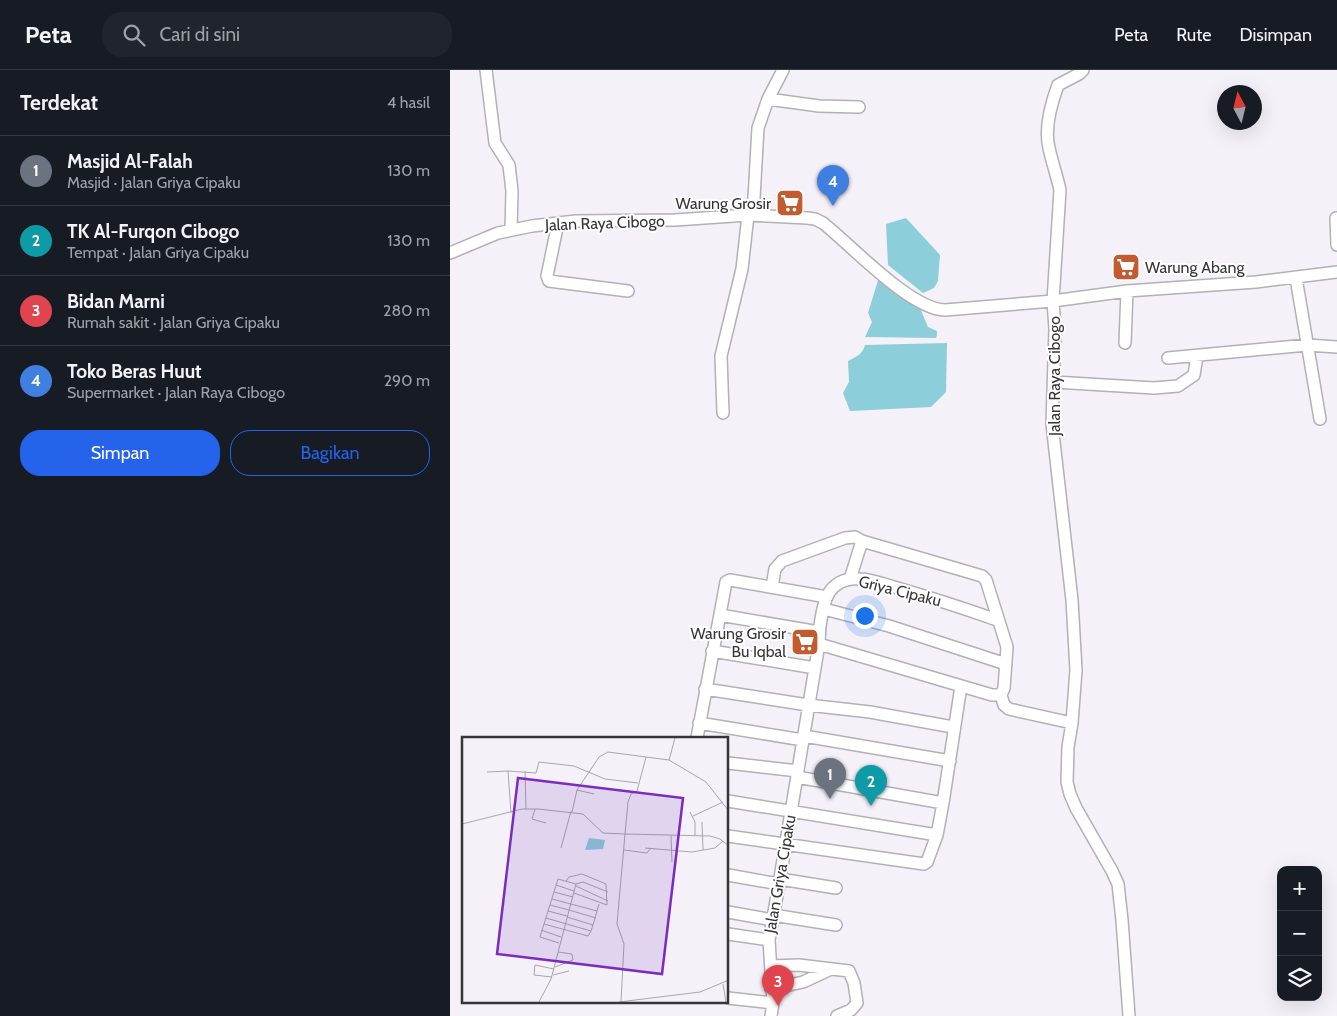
<!DOCTYPE html>
<html lang="id">
<meta charset="utf-8">
<style>
body{margin:0;font-family:Cabin,sans-serif;background:#20242c;color:#f1f3f6}
.controls{position:absolute;right:15px;bottom:15px;display:grid;overflow:hidden;border-radius:10px;box-shadow:0 5px 20px #0002}
.controls button{width:45px;height:45px;display:grid;place-items:center;padding:0;border:0;border-bottom:1px solid #363941;background:#171b24;color:#f1f3f6;font:25px sans-serif}
.compass{position:absolute;left:767px;top:15px;width:45px;height:45px;border-radius:50%;background:#171b24;box-shadow:0 5px 20px #0002;rotate:353deg}
.you{position:absolute;left:414px;top:545px;width:18px;height:18px;margin:-12px;border:4px solid #fff;border-radius:50%;background:#1a73e8;box-shadow:0 0 0 8px #1a73e833}
.badge{display:grid;place-items:center;width:32px;height:32px;border-radius:50%;background:#2563eb;color:#fff;font-size:16px;font-weight:700}
.pin{position:absolute;translate:-50% -41px;filter:drop-shadow(0 1px 2px #0008)}
.pin::after{content:'';position:absolute;top:26px;width:18px;height:15px;background:inherit;clip-path:polygon(0 0,100% 0,50% 100%)}
.list{margin:0;padding:0;list-style:none}
h2{display:flex;justify-content:space-between;align-items:center;height:65px;margin:0;padding:0 20px;font-size:21px}
h2 small{font-size:16px;font-weight:400;color:#9ea1a6}
.list li{display:grid;grid-template-columns:32px 1fr auto;gap:15px;align-items:center;box-sizing:border-box;height:70px;padding:0 20px;border-top:1px solid #363941}
.list b{display:block;font-size:19px;white-space:nowrap}
.list p{margin:0;font-size:16px;white-space:nowrap;color:#9ea1a6}
.list em{font-size:16px;font-style:normal;color:#9ea1a6}
.actions{display:flex;gap:10px;padding:15px 20px}
.actions a{flex:1;padding:11px 0;border:1px solid #2563eb;border-radius:20px;text-align:center;font-size:18px;color:#2563eb}
.actions .main{background:#2563eb;color:#fff}
.icon{flex:none;width:28px;height:28px;fill:none;stroke:currentColor;stroke-width:2;stroke-linecap:round;stroke-linejoin:round}
.map{position:relative;flex:none;width:887px;height:946px;overflow:hidden}
header{display:flex;align-items:center;gap:30px;box-sizing:border-box;height:70px;padding:0 25px;background:#171b24;border-bottom:1px solid #363941}
header strong{font-size:24px}
nav{display:flex;gap:28px;margin-inline-start:auto;font-size:18px}
.search{width:350px;height:45px;background:#20242c;display:flex;align-items:center;gap:12px;box-sizing:border-box;padding:0 18px;border-radius:20px;color:#9ea1a6;font-size:19px}
main{display:flex}
aside{flex:1;background:#171b24}
.map>svg:first-child{display:block}
.water{fill:#8cceda}
.lines{fill:none;stroke-linecap:round;stroke-linejoin:round}
.minor-casing{stroke:#b3b0b6;stroke-width:14}
.minor{stroke:#fff;stroke-width:11}
.labels{text-anchor:middle;dominant-baseline:central;stroke-width:4;stroke-linejoin:round;paint-order:stroke}
.poi-label{font-size:16px;fill:#373538;stroke:#fff;text-anchor:end}
.street-label{font-size:16px;fill:#373538;stroke:#fff}
.inset-road{fill:none;stroke:#a8a6ab;stroke-width:1}
.view{fill:#7b2cbf;fill-opacity:0.15;stroke:#7b2cbf;stroke-width:2.5}
.inset-edge{fill:none;stroke:#373538;stroke-width:2.5}
</style>
<header>
<strong>Peta</strong>
<div class="search"><svg class="icon" aria-label="search" viewBox="0 0 24 24"><circle cx="10" cy="10" r="6"/><path d="M15 15l6 6"/></svg>Cari di sini</div>
<nav><a>Peta</a><a>Rute</a><a>Disimpan</a></nav>
</header>
<main>
<aside>
<h2>Terdekat<small>4 hasil</small></h2>
<ul class="list">
<li><span class="badge" style="background:#6b7280">1</span><div><b>Masjid Al-Falah</b><p>Masjid · Jalan Griya Cipaku</p></div><em>130 m</em></li>
<li><span class="badge" style="background:#0f9aa8">2</span><div><b>TK Al-Furqon Cibogo</b><p>Tempat · Jalan Griya Cipaku</p></div><em>130 m</em></li>
<li><span class="badge" style="background:#e0444e">3</span><div><b>Bidan Marni</b><p>Rumah sakit · Jalan Griya Cipaku</p></div><em>280 m</em></li>
<li><span class="badge" style="background:#3f7fe0">4</span><div><b>Toko Beras Huut</b><p>Supermarket · Jalan Raya Cibogo</p></div><em>290 m</em></li>
</ul>
<div class="actions"><a class="main">Simpan</a><a>Bagikan</a></div>
</aside>
<div class="map">
<svg width="887" height="946" viewBox="0 0 887 946">
<rect width="100%" height="100%" fill="#f4f1f8"/>
<path class="water" d="M 456,148 L 490,185 L 488,211 L 484,218 L 473,223 L 438,195 L 436,154 Z
M 429,207 L 470,238 L 478,257 L 487,261 L 487,265 L 486,268 L 415,267 L 422,252 L 418,243 Z
M 497,273 L 496,322 L 481,337 L 400,341 L 393,323 L 399,312 L 398,291 C 406,287 413,284 415,275 Z"/>
<g class="lines">
<defs>
<path id="minor" d="M 36,0 L 45,73 L 59,95 L 62,121 L 61,160
M 633,0 L 629,4 L 608,15 C 601,34 594,58 599,78 C 602,92 607,106 610,120 L 603,231 L 677,221 L 806,212 L 887,202
M 318,29 L 369,36 L 409,37
M 303,145 L 308,58 L 318,29 L 333,0
M 886,148 L 887,175
M 108,153 L 97,206 L 99,211 L 178,221
M 0,183 L 48,163 L 82,156 L 126,151 L 225,150 L 298,145 L 357,148 L 365,149 L 373,153 C 402,176 460,239 495,240 L 603,231 L 605,259 L 602,354 L 622,530 L 626,600 L 622,653 L 618,677 L 617,712 L 620,724 L 626,738 L 662,801 L 668,814 L 672,850 L 679,946
M 846,208 L 870,349
M 675,273 L 677,221
M 718,288 L 857,275 L 887,277
M 604,312 L 704,318 L 728,316 L 744,305 L 747,286
M 273,343 L 271,286 L 292,199 L 298,145
M 400,509 L 412,471
M 322,517 L 325,499 L 332,491 L 395,468 L 405,467 L 412,471 L 532,506 L 536,510 L 557,577 L 554,618 L 551,625 L 542,625 L 369,574
M 374,539 L 439,556 L 556,594
M 270,545 L 369,562
M 262,581 L 365,598
M 255,619 L 358,635 L 420,642 L 503,657
M 551,625 L 554,635 L 559,639 L 622,653
M 249,653 L 353,670
M 354,666 L 500,691
M 247,668 L 276,512 L 280,510 L 377,527
M 278,693 L 348,701
M 347,707 L 493,733 L 511,616
M 278,731 L 487,765 L 493,733
M 278,766 L 474,794 L 477,792 L 487,765
M 278,805 L 329,814
M 330,809 L 386,818
M 278,842 L 323,850
M 323,845 L 386,855
M 278,864 L 319,870
M 321,896 L 349,895 L 399,901 L 404,913 L 407,933 L 401,940 L 387,946
M 321,919 L 353,912 L 379,900
M 278,928 L 323,933
M 321,946 L 323,933 L 319,870 L 329,814 L 369,574 C 369,559 372,525 385,516 C 391,510 402,508 410,509 C 421,509 433,514 444,517 C 479,527 513,538 547,550"/>
</defs>
<use href="#minor" class="minor-casing"/>
<use href="#minor" class="minor"/>
</g>
<defs>
<symbol id="supermarket-square" viewBox="-11 -11 22 22"><rect x="-9" y="-9" width="18" height="18" rx="4" fill="#c25b2f" stroke="#fff"/><path d="M-6-5.5h2.5l.6 2H6L4.5 2H-2.5L-4.4-4H-6ZM-1.5 3.2a1.3 1.3 0 1 0 .1 0ZM3 3.2a1.3 1.3 0 1 0 .1 0Z" fill="#fff"/></symbol>
</defs>
<g fill-rule="evenodd">
<use href="#supermarket-square" x="324" y="117" width="32" height="32"/>
<use href="#supermarket-square" x="660" y="181" width="32" height="32"/>
<use href="#supermarket-square" x="339" y="556" width="32" height="32"/>
</g>
<g class="labels">
<g class="poi-label">
<text x="321" y="133">Warung Grosir</text>
<text x="695" y="197" text-anchor="start">Warung Abang</text>
<text x="336" y="563">Warung Grosir<tspan x="336" dy="18">Bu Iqbal</tspan></text>
</g>
<g class="street-label">
<text transform="translate(155 153) rotate(-2)">Jalan Raya Cibogo</text>
<text transform="translate(604 306) rotate(-90)">Jalan Raya Cibogo</text>
<text transform="translate(450 521) rotate(14)">Griya Cipaku</text>
<text transform="translate(330 804) rotate(-80)">Jalan Griya Cipaku</text>
</g>
</g>
<g transform="translate(12 667)">
<rect width="266" height="266" fill="#f4f1f8"/>
<path d="M 127,101 L 143,103 L 141,112 L 123,113 Z" fill="#8cceda"/>
<path class="inset-road" d="M 184,20 L 175,54 L 169,57 L 166,65 L 163,97 L 248,99 L 258,102 L 267,109M 207,23 L 213,1M 63,34 L 64,72M 25,35 L 46,34M 115,53 L 132,57M 73,72 L 70,82 L 84,86M 110,75 L 115,53 L 137,20 L 146,15 L 207,23 L 244,45 L 266,73M 228,75 L 233,85 L 233,99M 49,76 L 46,34 L 74,36 L 77,25 L 112,29 L 143,42 L 176,46M 231,79 L 261,65M 240,85 L 241,113M 0,87 L 60,72 L 76,72 L 121,77 L 141,96 L 163,97 L 155,187 L 162,207 L 159,265M 209,99 L 210,125M 99,111 L 109,74M 183,111 L 230,115 L 253,111 L 261,104M 162,113 L 185,116 L 189,111M 104,144 L 107,140 L 120,137 L 144,147 L 145,168 L 112,156M 114,147 L 96,142 L 82,187 L 126,199 L 129,194M 94,148 L 112,154M 114,149 L 146,164M 92,155 L 111,160M 90,162 L 135,174M 88,168 L 107,173M 107,173 L 134,181M 86,174 L 105,179M 105,180 L 131,188 L 137,167M 84,181 L 129,194 L 131,188M 82,187 L 78,200 L 97,206M 79,193 L 99,200M 93,230 L 111,223 L 110,217 L 96,215M 91,238 L 107,234M 90,240 L 72,238 L 73,228 L 92,232M 261,247 L 264,265M 77,265 L 89,242 L 114,147 L 121,145 L 146,155M 157,265 L 238,255 L 267,243"/>
<path class="view" d="M 56,41 L 221,61 L 200,237 L 35,217 Z"/>
<rect width="266" height="266" class="inset-edge"/>
</g>
</svg>
<div class="controls">
<button>+</button>
<button>−</button>
<button><svg class="icon" aria-label="layers" viewBox="0 0 24 24"><path d="M12 4l9 5-9 5-9-5zM3 14l9 5 9-5"/></svg></button>
</div>
<svg class="compass" viewBox="-18 -18 36 36"><path d="M0-13l5 13h-10z" fill="#e53935"/><path d="M0 13l5-13h-10z" fill="#9ea1a6"/></svg>
<div class="you"></div>
<div class="pin badge" style="left:380px;top:729px;background:#6b7280">1</div>
<div class="pin badge" style="left:421px;top:736px;background:#0f9aa8">2</div>
<div class="pin badge" style="left:328px;top:936px;background:#e0444e">3</div>
<div class="pin badge" style="left:383px;top:136px;background:#3f7fe0">4</div>
</div>
</main>
